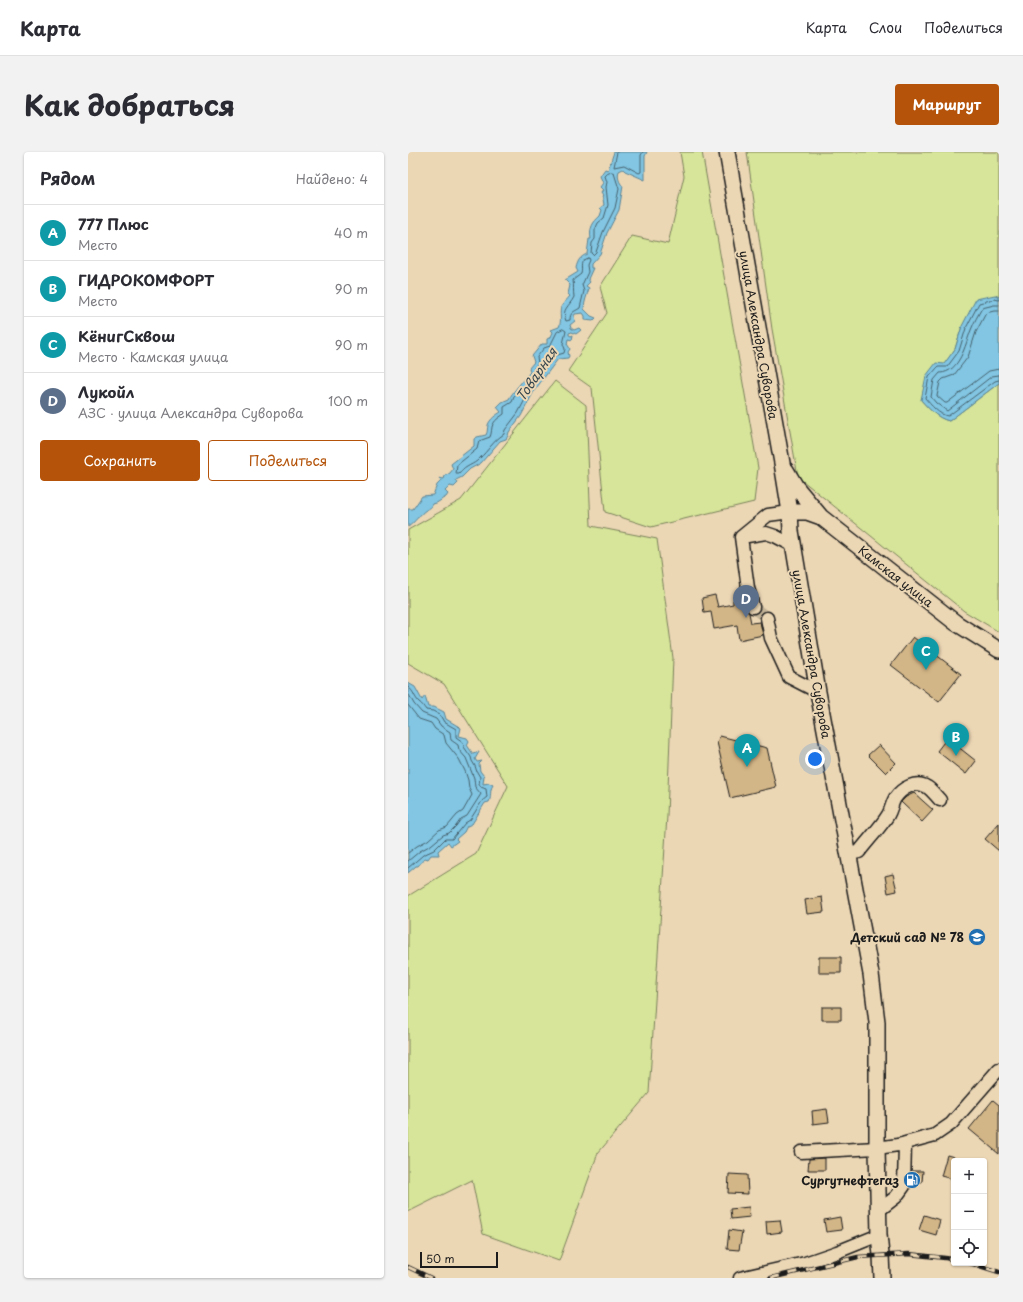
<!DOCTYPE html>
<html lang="ru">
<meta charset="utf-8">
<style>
body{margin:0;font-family:"Playpen Sans",sans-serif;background:#f2f2f3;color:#2b2b33}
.controls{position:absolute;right:12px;bottom:12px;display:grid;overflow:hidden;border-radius:4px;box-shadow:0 1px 3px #0004}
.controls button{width:36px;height:36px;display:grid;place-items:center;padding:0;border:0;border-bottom:1px solid #e1e1e2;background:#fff;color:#2b2b33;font:20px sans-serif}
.scale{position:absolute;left:12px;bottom:10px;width:78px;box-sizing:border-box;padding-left:4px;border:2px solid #1c1c1c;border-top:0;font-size:11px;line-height:14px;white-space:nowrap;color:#1c1c1c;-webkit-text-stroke:3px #ecd7b5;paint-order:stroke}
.you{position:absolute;left:407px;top:607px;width:14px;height:14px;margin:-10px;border:3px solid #fff;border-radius:50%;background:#1a73e8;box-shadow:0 0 0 6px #1a73e833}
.badge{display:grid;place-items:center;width:26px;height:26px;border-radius:50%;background:#b45309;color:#fff;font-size:13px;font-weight:700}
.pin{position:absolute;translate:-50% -33px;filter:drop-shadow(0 1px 2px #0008)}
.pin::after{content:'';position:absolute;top:21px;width:14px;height:12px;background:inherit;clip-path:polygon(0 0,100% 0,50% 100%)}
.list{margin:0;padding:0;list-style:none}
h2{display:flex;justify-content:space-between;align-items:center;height:52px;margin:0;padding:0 16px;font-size:17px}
h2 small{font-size:13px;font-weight:400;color:#7c7c81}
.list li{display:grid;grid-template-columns:26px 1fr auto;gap:12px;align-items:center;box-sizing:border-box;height:56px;padding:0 16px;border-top:1px solid #e1e1e2}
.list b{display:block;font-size:15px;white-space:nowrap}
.list p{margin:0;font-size:13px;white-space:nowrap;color:#7c7c81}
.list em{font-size:13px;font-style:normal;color:#7c7c81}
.actions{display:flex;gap:8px;padding:12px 16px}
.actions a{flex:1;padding:9px 0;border:1px solid #b45309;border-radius:4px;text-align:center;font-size:14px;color:#b45309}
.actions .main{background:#b45309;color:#fff}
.icon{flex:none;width:22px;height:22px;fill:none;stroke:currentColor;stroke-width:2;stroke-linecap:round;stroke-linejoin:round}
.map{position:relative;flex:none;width:591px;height:1126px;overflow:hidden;border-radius:4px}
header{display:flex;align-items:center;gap:24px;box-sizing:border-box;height:56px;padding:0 20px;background:#fff;border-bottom:1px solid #e1e1e2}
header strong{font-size:19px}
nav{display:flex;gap:22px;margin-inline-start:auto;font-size:14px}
.intro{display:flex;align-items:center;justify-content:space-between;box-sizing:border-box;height:96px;padding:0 24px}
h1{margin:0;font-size:28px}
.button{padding:10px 18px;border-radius:4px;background:#b45309;color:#fff;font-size:14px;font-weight:700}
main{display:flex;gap:24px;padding:0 24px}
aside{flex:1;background:#fff;border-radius:4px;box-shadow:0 1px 3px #0004}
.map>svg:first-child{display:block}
.green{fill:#d6e599;stroke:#79805a}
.water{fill:#82c6e3;stroke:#598293}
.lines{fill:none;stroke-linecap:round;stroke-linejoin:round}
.shore{stroke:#45606c;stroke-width:1}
.building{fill:#d3b687;stroke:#1c1c1c}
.minor-tunnel{stroke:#c2b296;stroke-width:12;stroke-dasharray:12 6;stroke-linecap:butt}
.minor-casing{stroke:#1c1c1c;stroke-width:15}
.major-casing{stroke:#1c1c1c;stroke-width:18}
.minor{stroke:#ecd7b5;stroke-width:12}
.major{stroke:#ecd7b5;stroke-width:15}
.rail-casing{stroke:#1c1c1c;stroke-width:4.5}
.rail{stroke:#ecd7b5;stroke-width:3;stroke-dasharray:9;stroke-linecap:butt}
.labels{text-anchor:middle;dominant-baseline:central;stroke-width:4;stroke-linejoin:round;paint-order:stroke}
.street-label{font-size:12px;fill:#1c1c1c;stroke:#ecd7b5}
.poi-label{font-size:12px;font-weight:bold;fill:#1c1c1c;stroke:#ecd7b5;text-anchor:end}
.water-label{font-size:13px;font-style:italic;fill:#36464e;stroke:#ecd7b5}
</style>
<header>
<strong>Карта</strong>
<nav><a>Карта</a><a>Слои</a><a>Поделиться</a></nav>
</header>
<div class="intro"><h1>Как добраться</h1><a class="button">Маршрут</a></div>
<main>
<aside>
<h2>Рядом<small>Найдено: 4</small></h2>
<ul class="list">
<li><span class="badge" style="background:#0f9aa8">A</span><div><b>777 Плюс</b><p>Место</p></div><em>40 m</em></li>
<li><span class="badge" style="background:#0f9aa8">B</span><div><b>ГИДРОКОМФОРТ</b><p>Место</p></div><em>90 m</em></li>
<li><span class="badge" style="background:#0f9aa8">C</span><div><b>КёнигСквош</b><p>Место · Камская улица</p></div><em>90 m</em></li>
<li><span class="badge" style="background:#5c6f8a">D</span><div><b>Лукойл</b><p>АЗС · улица Александра Суворова</p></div><em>100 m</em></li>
</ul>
<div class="actions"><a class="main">Сохранить</a><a>Поделиться</a></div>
</aside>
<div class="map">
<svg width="591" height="1126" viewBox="0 0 591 1126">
<rect width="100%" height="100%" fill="#ecd7b5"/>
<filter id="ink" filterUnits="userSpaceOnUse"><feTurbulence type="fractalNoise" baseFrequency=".025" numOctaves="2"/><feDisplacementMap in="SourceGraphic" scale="8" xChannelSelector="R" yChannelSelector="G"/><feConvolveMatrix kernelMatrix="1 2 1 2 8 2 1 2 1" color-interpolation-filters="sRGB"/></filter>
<g filter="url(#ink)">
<path class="green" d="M 272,0 L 294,0 L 350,316 L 346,350 L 243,375 L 197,360 L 184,236 L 160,219 L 199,161 L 192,135 L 224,84 L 260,92 L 276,24 Z
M 339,0 L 591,0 L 591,145 L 587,143 L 554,174 L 547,197 L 513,248 C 521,257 529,266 541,269 L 591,231 L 591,480 L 556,459 L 390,325 L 364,177 Z
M 147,229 L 178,253 L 183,374 L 249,387 L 265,506 L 259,664 L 241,941 L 190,1001 L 151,1109 L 75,1082 L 64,1028 L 0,1060 L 0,744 L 68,702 L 100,634 L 36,532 L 0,511 L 0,378 L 53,348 Z"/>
<path class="water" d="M 206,0 L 239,0 L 237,4 L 237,28 L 217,19 L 215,17 L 211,19 C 209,24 211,31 215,34 L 211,58 L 199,81 L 192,102 L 183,112 L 183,116 L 185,116 L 180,127 L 182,130 L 178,134 L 181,136 C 179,144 176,150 176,157 L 183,164 L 188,166 L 185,169 L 177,168 L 177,164 L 175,161 L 167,162 L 166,164 L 167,169 L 162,173 L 163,176 L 166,178 L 171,176 L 173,178 L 168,182 L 164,180 L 161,181 L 161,183 L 163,184 L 165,183 L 164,188 L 160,187 L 159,192 L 161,195 L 162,197 L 160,200 L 161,204 L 160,206 L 150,207 L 126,239 L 113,264 L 101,280 L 100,284 L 98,287 L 92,289 L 73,311 L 62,317 L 54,325 L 48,328 L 50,331 L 46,335 L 42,334 L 37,339 L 40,342 L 38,345 C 33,347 31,351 25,352 C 23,356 22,356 18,358 C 13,361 6,371 0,375 L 0,357 L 5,357 L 14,344 L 25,343 L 29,333 L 33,329 L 31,326 L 36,327 L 37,324 L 42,321 L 45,317 L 43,312 L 66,294 L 66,287 L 69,285 L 78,283 C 80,279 79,277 80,273 C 82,267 88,263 93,260 L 89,255 L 94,250 L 101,247 C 103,242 117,226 122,220 L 121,216 L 126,210 L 124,204 L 134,192 L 139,192 L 139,187 L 143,185 L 145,180 L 143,178 L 151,175 C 154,169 151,161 153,155 C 155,151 159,148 162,144 L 160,142 L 162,133 L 157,128 L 170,120 L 168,116 C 170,108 172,105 179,102 L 181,87 L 183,87 C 181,76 185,70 192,64 L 194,58 L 192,56 L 196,53 L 195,47 L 194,45 L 195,44 L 193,41 L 195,38 L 192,35 L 195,31 L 192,24 L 197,17 L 200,18 Z
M 587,143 L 591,145 L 591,231 L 541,269 C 529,266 521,257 513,248 L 518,224 L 528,211 L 536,212 L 547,197 L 554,174 L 568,147 Z
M 0,531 L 7,535 L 14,548 L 17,544 L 20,555 L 26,555 L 36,560 L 38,567 L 53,576 L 51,584 L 59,586 L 61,589 L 59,593 L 65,602 L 71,600 L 67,607 L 69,610 L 74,609 L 71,612 L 72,619 L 76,624 L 75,632 L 81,631 L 85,633 C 81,639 84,644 81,650 L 77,651 L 64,672 L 59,674 L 56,680 L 48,687 L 50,689 L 43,694 L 40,690 L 30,699 L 31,703 L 23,703 L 20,707 L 17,706 L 10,714 L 8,714 L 0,721 Z"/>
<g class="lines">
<path class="shore" d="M 209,0 L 206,15 L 216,13 L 231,21 L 233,20 L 233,3 L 235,0
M 204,20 L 206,21 L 211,37 L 207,56 L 195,80 L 188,100 L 185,103 L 183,101 L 184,91 L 187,87 L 187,78 L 190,71 L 196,66 L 200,53 L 198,35 L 199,30 L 197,24 L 199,22 Z
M 180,106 L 181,108 L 179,113 L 180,120 L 174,133 L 176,139 L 172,156 C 166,160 162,160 162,168 L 158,169 C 153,157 161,155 166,145 C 165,139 166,134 165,128 L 173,122 C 175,116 170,108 180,106 Z
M 591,148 L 586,147 L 571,151 L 558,176 L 551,199 L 539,215 L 530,215 L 521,225 L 517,246 C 523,253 531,263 540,264 L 587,229 L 591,228
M 591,153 L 586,153 L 574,156 C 570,163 566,170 563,178 C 557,193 552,220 532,221 L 526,228 L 523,245 L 528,251 L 539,259 L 584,224 L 591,223
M 591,159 L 586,159 L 578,161 L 568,180 L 560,205 L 546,223 L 535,227 L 532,230 L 529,244 L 537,251 L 539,251 L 581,219 L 591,217
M 155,177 L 158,179 L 155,192 L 157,197 L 156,201 L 146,204 L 123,236 L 110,261 L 97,278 L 96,282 C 84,290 81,298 71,307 C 66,313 58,313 51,322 L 48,322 L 49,313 L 69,297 L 71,289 L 82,285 C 84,281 83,276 85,272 C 88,267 92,265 96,262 L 96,255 L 104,250 L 106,245 L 115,237 L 126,223 L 126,217 L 130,211 L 129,205 L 136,196 L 142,194 L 149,180 Z
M 0,535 C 6,539 6,545 11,550 C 14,552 15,554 18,558 L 25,559 L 32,563 L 36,570 L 48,577 L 48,585 L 55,590 L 56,595 L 63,605 L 64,609 L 67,614 L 69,620 L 72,625 L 71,632 L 73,635 L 78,637 L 79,645 L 74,649 L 62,668 L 57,671 L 44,687 L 37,687 L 26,698 L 15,703 L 0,716
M 0,541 L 6,552 L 14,561 L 28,567 L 33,574 L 42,580 L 43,588 L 50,593 L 51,598 L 58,606 L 66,626 L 67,635 L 73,642 L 59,664 L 53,667 L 48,674 L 41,681 L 35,683 L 23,693 L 12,699 L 0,709
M 0,553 L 11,567 L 23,571 L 27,577 L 36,583 L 38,591 L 51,607 L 57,619 L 60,628 L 61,636 L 64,643 L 55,659 L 49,663 L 39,675 L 31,678 L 20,688 L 9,694 L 0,701"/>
</g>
<path class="building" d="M 307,443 L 310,455 L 325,452 L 325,448 L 335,446 L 338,457 L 341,461 L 343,471 L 352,470 L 355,483 L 331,488 L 329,473 L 306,477 L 303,460 L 296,461 L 294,446 Z
M 505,485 L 553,522 L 531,550 L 483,513 Z
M 312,584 L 359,596 L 368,635 L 322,646 L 309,590 Z
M 539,586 L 568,609 L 558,622 L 529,599 Z
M 471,593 L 488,611 L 478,621 L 460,603 Z
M 506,641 L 525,658 L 514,670 L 493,650 L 498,645 Z
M 591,671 L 591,699 L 577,687 Z
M 485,722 L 489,739 L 480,741 L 477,724 Z
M 414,745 L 416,760 L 399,762 L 397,748 Z
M 411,805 L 433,805 L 433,821 L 411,821 Z
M 414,855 L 433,855 L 433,868 L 414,868 Z
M 585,948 L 591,953 L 591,1002 L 561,977 Z
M 419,957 L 421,970 L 405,972 L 404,959 Z
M 539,1003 L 546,1005 L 546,1019 L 544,1027 L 533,1024 Z
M 417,1006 L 417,1018 L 400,1018 L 401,1007 Z
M 504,1019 L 515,1019 L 514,1030 L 504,1030 Z
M 321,1022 L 339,1023 L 340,1042 L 320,1041 Z
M 341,1055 L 342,1065 L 323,1067 L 322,1057 Z
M 516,1063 L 532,1068 L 528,1083 L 511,1078 Z
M 432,1065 L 434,1078 L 418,1080 L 416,1068 Z
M 372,1068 L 374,1080 L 359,1082 L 358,1069 Z
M 321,1078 L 334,1080 L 331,1098 L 319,1097 Z"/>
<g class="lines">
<path class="minor-tunnel" d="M 345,455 L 359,466"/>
<defs>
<path id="minor" d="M 333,385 L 358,381 L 367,384 L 386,394
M 345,455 L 340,436 L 333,385 L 360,363 L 382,360
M 359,466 L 363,486 L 381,525 L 410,540
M 441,702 L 451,700 C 460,688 472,676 480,663 C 483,658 484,651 487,646 C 494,636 508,628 519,635 C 524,638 528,644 532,648
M 393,1000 L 469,996 L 490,993 L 527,983 L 543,972 L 591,917
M 470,1059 L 488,1045 L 496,1034 L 497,991
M 332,1126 L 397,1111 L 429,1100 L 471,1083"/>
<path id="major" d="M 319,0 L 374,311 L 382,360 L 383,379 L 410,540 L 463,822 L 469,870 L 469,996 L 471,1083 L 473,1103 L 474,1126
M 378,318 L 388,335 L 413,365
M 382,360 L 399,360 L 413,365 L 548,471 L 591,498"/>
</defs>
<use href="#minor" class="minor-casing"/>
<use href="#major" class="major-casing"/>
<use href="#minor" class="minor"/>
<use href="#major" class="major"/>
<defs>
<path id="rail" d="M 562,1111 L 591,1120
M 0,1115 L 23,1126
M 363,1126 L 450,1105 L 501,1102 L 546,1107"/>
</defs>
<use href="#rail" class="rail-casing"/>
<use href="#rail" class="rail"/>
</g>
</g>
<defs>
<symbol id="school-disc" viewBox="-11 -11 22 22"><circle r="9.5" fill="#1f6fb2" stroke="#ecd7b5"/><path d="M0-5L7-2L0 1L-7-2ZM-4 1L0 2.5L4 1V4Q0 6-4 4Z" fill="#fff"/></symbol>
<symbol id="fuel-disc" viewBox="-11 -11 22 22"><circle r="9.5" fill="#1f6fb2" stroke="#ecd7b5"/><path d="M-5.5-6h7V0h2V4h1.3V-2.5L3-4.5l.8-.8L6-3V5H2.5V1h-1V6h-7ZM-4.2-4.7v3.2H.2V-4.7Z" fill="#fff"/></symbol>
</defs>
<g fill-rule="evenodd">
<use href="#school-disc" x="559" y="775" width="20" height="20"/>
<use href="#fuel-disc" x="494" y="1018" width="20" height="20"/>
</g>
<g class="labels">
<g class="street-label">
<text transform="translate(351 183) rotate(80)">улица Александра Суворова</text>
<text transform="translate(488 424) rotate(38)">Камская улица</text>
<text transform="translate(404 502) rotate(80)">улица Александра Суворова</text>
</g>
<g class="poi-label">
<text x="556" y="785">Детский сад № 78</text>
<text x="491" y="1028">Сургутнефтегаз</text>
</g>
<g class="water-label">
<text transform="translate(128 222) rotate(-56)">Товарная</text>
</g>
</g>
</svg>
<div class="controls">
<button>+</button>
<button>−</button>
<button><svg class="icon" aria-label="locate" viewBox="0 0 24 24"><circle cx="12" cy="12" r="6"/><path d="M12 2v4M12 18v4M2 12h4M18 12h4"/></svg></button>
</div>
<div class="scale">50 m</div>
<div class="you"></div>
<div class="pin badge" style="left:339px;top:615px;background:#0f9aa8">A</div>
<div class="pin badge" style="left:548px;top:604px;background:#0f9aa8">B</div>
<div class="pin badge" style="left:518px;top:518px;background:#0f9aa8">C</div>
<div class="pin badge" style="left:338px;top:466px;background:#5c6f8a">D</div>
</div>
</main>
